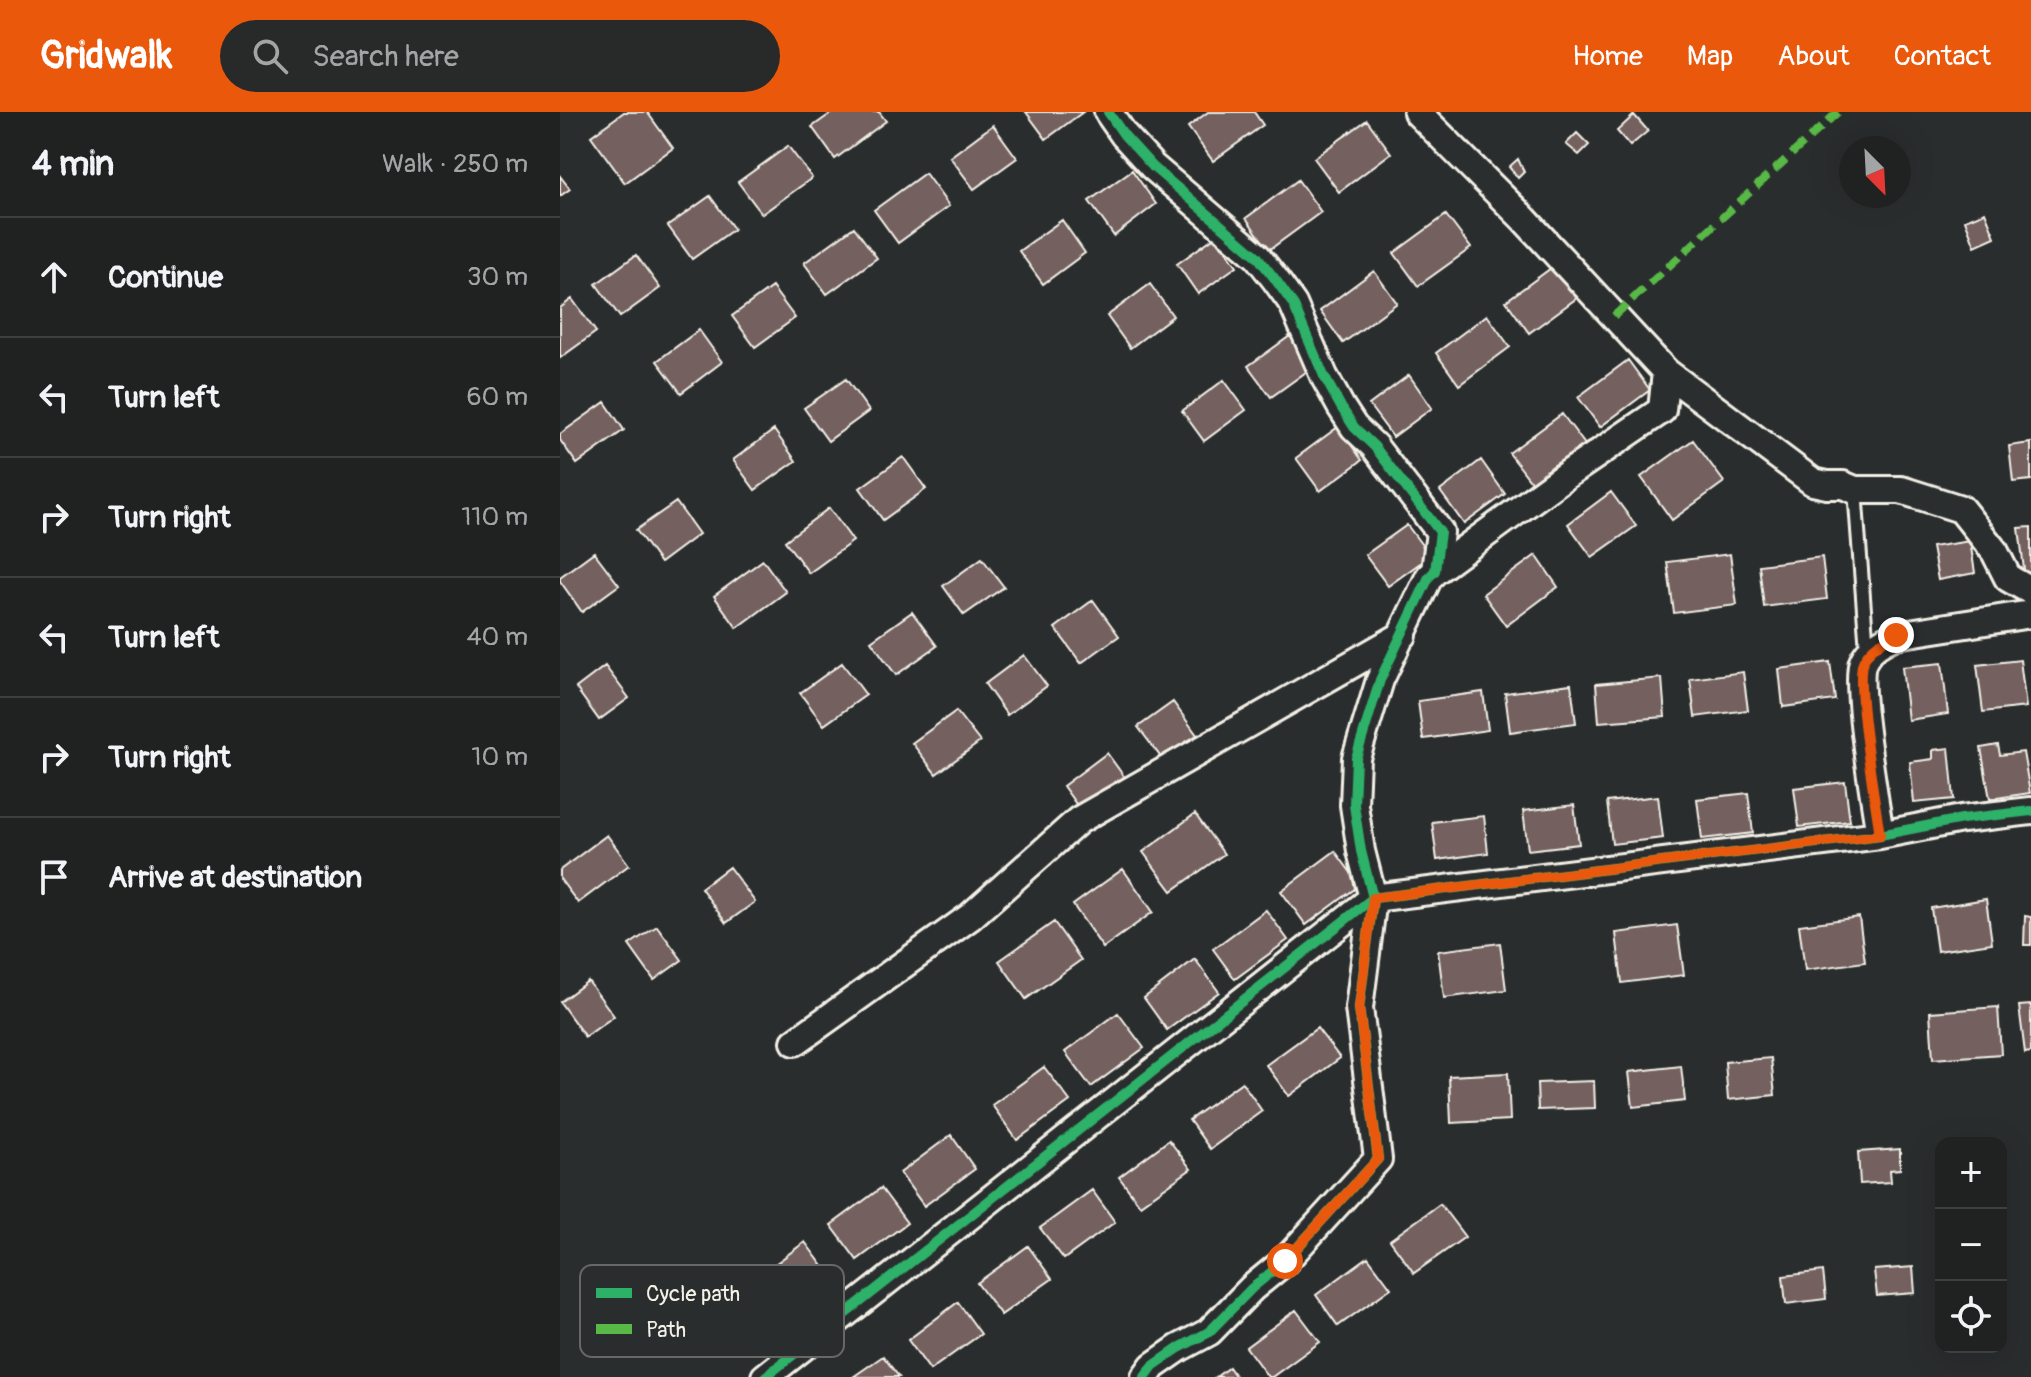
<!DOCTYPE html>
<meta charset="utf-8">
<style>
body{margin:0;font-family:Pangolin,sans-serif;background:#282a2a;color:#f1f3f6}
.controls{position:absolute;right:24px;bottom:24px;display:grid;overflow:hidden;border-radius:16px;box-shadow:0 8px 32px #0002}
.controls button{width:72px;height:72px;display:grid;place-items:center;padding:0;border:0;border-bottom:2px solid #3d3f40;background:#202222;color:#f1f3f6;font:40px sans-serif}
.compass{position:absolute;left:1279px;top:24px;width:72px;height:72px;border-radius:50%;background:#202222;box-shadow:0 8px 32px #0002;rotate:156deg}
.stop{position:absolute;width:24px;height:24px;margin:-18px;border:6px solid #ea580c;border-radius:50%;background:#fff}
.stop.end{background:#ea580c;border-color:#fff;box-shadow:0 2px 8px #0008}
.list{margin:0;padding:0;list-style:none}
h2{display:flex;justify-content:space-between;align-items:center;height:104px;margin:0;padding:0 32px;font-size:34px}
h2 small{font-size:26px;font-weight:400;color:#a2a4a5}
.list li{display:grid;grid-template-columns:52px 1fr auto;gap:24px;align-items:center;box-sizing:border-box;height:120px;padding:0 32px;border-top:2px solid #3d3f40}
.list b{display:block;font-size:30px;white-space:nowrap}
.list em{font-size:26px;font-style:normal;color:#a2a4a5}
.icon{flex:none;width:44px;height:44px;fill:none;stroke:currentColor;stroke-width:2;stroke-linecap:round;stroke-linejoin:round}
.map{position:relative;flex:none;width:1471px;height:1265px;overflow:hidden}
header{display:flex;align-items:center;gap:48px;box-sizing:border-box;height:112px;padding:0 40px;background:#ea580c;color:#fff}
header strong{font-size:38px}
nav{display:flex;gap:44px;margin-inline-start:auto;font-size:28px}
.search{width:560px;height:72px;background:#282a2a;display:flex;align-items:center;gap:20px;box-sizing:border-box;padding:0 28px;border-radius:44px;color:#a2a4a5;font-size:30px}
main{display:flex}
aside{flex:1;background:#202222}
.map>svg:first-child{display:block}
.building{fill:#73605f;stroke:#f4f1e8;stroke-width:2}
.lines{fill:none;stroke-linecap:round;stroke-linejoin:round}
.lane-casing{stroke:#f4f1e8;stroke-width:18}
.street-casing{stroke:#f4f1e8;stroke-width:32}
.lane{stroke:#2a2d2e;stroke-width:12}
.street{stroke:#2a2d2e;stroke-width:26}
.quiet{stroke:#58b947;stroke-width:8;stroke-dasharray:16 8;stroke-linecap:butt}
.cycleway-casing{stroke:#2a2d2e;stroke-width:15}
.cycleway{stroke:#2db169;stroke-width:10}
.route{stroke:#ea580c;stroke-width:10}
.key{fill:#2a2d2e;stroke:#676866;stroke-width:2}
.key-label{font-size:22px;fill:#f4f1e8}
</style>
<header>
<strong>Gridwalk</strong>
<div class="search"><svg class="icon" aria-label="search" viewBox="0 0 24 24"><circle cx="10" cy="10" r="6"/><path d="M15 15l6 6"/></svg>Search here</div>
<nav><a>Home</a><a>Map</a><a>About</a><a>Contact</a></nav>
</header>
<main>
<aside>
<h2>4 min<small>Walk · 250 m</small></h2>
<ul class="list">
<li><svg class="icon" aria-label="ahead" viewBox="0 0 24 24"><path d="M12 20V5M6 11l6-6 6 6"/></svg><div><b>Continue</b></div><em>30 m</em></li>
<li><svg class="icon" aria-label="left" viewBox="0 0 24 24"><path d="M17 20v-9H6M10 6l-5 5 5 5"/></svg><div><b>Turn left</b></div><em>60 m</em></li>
<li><svg class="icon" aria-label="right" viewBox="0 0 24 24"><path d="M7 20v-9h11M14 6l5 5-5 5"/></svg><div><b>Turn right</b></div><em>110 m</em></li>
<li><svg class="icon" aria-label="left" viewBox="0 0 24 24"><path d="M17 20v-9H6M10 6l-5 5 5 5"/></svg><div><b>Turn left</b></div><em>40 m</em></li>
<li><svg class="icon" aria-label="right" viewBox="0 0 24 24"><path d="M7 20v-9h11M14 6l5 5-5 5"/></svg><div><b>Turn right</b></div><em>10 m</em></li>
<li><svg class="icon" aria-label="arrive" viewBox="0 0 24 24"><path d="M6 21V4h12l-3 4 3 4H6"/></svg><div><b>Arrive at destination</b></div></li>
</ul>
</aside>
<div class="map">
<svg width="1471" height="1265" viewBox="0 0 1471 1265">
<rect width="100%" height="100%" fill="#2a2d2e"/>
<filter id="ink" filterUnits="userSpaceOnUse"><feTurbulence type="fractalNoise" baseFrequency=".0125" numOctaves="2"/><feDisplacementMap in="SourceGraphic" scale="16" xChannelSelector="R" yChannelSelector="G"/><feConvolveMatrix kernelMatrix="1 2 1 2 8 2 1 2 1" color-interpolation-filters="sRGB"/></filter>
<g filter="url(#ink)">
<path class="building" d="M 64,0 L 87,0 L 113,36 L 65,71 L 31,24 Z
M 273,0 L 319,0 L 326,9 L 275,47 L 252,15 Z
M 466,0 L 523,0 L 486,27 Z
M 648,0 L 694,0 L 703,13 L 653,49 L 628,15 Z
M 1074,3 L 1088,19 L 1070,34 L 1057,19 Z
M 807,8 L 831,41 L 779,80 L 754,46 Z
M 433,13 L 457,46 L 414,77 L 390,45 Z
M 1017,21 L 1029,33 L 1019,43 L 1006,32 Z
M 228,34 L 252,66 L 202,102 L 178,70 Z
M 958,47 L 964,60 L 958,66 L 949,55 Z
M 572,58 L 596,92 L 554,124 L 529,89 Z
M 365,61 L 389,94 L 338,131 L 314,98 Z
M 0,64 L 10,77 L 0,84 Z
M 738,68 L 761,100 L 709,138 L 686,106 Z
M 150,84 L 174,117 L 132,147 L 108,114 Z
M 1425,100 L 1435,125 L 1415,134 L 1405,108 Z
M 886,103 L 911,136 L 858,174 L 834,141 Z
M 502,108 L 525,141 L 483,172 L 459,139 Z
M 294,115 L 317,146 L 267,182 L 244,151 Z
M 656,124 L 677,154 L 638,182 L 617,152 Z
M 76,143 L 100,176 L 60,205 L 36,172 Z
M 998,151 L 1021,183 L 969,221 L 946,189 Z
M 814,159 L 837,191 L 783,231 L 760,199 Z
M 590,172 L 613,204 L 570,236 L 547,204 Z
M 212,175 L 235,206 L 195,235 L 172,204 Z
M 12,187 L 36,220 L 0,246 L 0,196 Z
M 927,203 L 950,235 L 899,273 L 876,241 Z
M 139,218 L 162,250 L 121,281 L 97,249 Z
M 730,224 L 753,255 L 711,285 L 688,254 Z
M 1068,248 L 1090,278 L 1040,315 L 1018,285 Z
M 849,263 L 872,296 L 833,325 L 809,293 Z
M 286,267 L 309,299 L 268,329 L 244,296 Z
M 664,268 L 686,298 L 644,329 L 622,299 Z
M 45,290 L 64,318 L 17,352 L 0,328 L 0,322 Z
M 1002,302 L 1026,334 L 973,372 L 949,341 Z
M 778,315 L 802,348 L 760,379 L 736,346 Z
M 214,318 L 236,349 L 195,378 L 173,348 Z
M 1133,328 L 1164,370 L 1112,408 L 1081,365 Z
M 1471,331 L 1471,368 L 1453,370 L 1449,334 Z
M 343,345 L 366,377 L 323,408 L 300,376 Z
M 921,348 L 945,382 L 904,412 L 880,379 Z
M 1051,380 L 1076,414 L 1032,445 L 1008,412 Z
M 116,390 L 139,422 L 100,451 L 76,418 Z
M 269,396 L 293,429 L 249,461 L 225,429 Z
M 847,413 L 870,444 L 828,474 L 805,443 Z
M 1471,415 L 1471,465 L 1465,466 L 1459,416 Z
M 1410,429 L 1415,461 L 1378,468 L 1372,435 Z
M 34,440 L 59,473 L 22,500 L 0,469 L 0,465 Z
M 1170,442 L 1177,493 L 1114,501 L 1107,450 Z
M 976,443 L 998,475 L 946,514 L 923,482 Z
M 1262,445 L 1267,487 L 1204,495 L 1199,453 Z
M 422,446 L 444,475 L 404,503 L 383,474 Z
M 203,448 L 226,480 L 177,516 L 154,484 Z
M 533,488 L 559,524 L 521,551 L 495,516 Z
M 352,500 L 377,534 L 336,563 L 311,529 Z
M 464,543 L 487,574 L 447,603 L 425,572 Z
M 1460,548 L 1466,595 L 1423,600 L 1417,553 Z
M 1270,550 L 1275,588 L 1223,595 L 1219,557 Z
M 282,551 L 306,583 L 264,613 L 240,581 Z
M 1382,551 L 1388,602 L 1348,608 L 1342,555 Z
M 45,554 L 69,586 L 39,608 L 16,576 Z
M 1183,560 L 1188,598 L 1135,605 L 1130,567 Z
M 1102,566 L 1105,605 L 1039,610 L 1036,572 Z
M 1011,572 L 1016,611 L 950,620 L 945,581 Z
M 923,580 L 928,618 L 863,627 L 858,589 Z
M 613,590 L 637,623 L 603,648 L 578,615 Z
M 396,599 L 420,630 L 376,662 L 352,631 Z
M 1438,633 L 1440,643 L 1463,640 L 1470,681 L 1430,687 L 1421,636 Z
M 1389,636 L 1394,687 L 1354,691 L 1350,650 L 1373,647 L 1373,638 Z
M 547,641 L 568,670 L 524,703 L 503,674 Z
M 1285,670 L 1290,709 L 1239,715 L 1234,676 Z
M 1188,681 L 1193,721 L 1142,727 L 1137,687 Z
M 1098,684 L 1103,726 L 1052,732 L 1047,690 Z
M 1014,693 L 1019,732 L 968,738 L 963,699 Z
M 635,702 L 664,742 L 612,779 L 583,740 Z
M 924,704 L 928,741 L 877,748 L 872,710 Z
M 47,723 L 69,753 L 18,791 L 0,767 L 0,758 Z
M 775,739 L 800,773 L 746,813 L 721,779 Z
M 169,755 L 195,790 L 166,811 L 141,776 Z
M 563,757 L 593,800 L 543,836 L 513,793 Z
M 1426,787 L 1432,831 L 1377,839 L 1371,796 Z
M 706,798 L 728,828 L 675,867 L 653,837 Z
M 1465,804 L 1471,805 L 1471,833 L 1464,833 Z
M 1299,805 L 1305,850 L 1245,858 L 1239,813 Z
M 494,810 L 521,848 L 466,887 L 439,849 Z
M 1117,813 L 1124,863 L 1062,871 L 1056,821 Z
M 97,814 L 122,848 L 94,868 L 69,833 Z
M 940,831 L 946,878 L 884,886 L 878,839 Z
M 635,847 L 659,880 L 607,918 L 584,886 Z
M 28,869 L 54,904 L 25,925 L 0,890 Z
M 1471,893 L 1471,940 L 1465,941 L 1459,894 Z
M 1438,895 L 1441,942 L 1373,947 L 1370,900 Z
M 558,901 L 584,936 L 531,975 L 505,940 Z
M 757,916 L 780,946 L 729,984 L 706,953 Z
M 1211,946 L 1215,983 L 1168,988 L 1165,950 Z
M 1121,954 L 1125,989 L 1073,995 L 1069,960 Z
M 484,955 L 510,989 L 457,1028 L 432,993 Z
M 948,961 L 950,1008 L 891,1011 L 889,964 Z
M 1034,969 L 1035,996 L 978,998 L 977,971 Z
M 682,970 L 702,999 L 650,1037 L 629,1008 Z
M 391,1023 L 415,1057 L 364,1094 L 340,1061 Z
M 609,1028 L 631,1057 L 580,1093 L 559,1065 Z
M 1340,1037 L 1340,1057 L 1330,1058 L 1331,1070 L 1300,1072 L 1298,1040 Z
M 321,1076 L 347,1111 L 297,1148 L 271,1113 Z
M 532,1078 L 555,1110 L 504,1147 L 480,1116 Z
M 880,1092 L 905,1125 L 854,1161 L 830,1128 Z
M 245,1130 L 268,1161 L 215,1200 L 192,1169 Z
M 468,1134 L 492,1167 L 441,1203 L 417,1171 Z
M 1441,1144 L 1443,1144 L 1444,1171 L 1441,1171 Z
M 808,1145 L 831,1176 L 778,1214 L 756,1183 Z
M 1353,1155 L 1355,1181 L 1317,1184 L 1314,1158 Z
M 1263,1159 L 1266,1187 L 1226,1192 L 1223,1164 Z
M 398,1190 L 421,1222 L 370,1258 L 348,1228 Z
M 736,1198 L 760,1230 L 712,1265 L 708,1265 L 686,1235 Z
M 323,1244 L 339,1265 L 293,1265 Z
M 669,1255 L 676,1265 L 656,1265 Z"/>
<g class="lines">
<defs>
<path id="lane" d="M 1295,378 L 1307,538"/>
<path id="street" d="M 548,0 L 564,23 L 593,55 L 697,144 L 715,167 L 733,192 L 764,264 L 781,295 L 794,315 L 814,334 L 880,420 L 875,459 L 869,465 L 820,568 L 796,646 L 794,693 L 801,739 L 813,786 L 799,896 L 818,1047 L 725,1149 L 692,1176 L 649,1220 L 619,1236 L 593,1254 L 585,1265
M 857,0 L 965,108 L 1106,260 L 1102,298 L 1002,366 L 875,459
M 1106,260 L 1253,370 L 1267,373 L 1283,373 L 1295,378 L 1341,378 L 1401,397 L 1435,440 L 1448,466 L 1471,479
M 1320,723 C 1316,694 1294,570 1303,550 C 1309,536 1322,529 1336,523 L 1471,502
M 235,930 L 410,805 L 519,708 L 843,523
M 205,1265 L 813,786 L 1320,723 L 1402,707 L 1471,699"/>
</defs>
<use href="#lane" class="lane-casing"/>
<use href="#street" class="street-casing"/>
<use href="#lane" class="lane"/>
<use href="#street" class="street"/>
<path class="quiet" d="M 1054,204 L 1278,0"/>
<defs>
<path id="cycleway" d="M 548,0 L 564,23 L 593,55 L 697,144 L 715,167 L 733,192 L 764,264 L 781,295 L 794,315 L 814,334 L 880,420 L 875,459 L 869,465 L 820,568 L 796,646 L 794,693 L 801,739 L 813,786 L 799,896 L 818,1047 L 725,1149 L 692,1176 L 649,1220 L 619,1236 L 593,1254 L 585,1265
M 205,1265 L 813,786 L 1320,723 L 1402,707 L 1471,699"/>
</defs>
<use href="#cycleway" class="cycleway-casing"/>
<use href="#cycleway" class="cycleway"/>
</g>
</g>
<g class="lines" filter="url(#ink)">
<path class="route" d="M 725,1149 L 818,1047 L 799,896 L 813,786 L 1320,723 C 1316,695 1294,569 1303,550 C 1309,536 1322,529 1336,523"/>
</g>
<rect x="20" y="1153" width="264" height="92" rx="12" class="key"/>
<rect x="36" y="1176" width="36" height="10" fill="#2db169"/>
<rect x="36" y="1212" width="36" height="10" fill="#58b947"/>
<g class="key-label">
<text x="86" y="1189">Cycle path</text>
<text x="86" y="1225">Path</text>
</g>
</svg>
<div class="controls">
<button>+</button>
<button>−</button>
<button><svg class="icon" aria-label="locate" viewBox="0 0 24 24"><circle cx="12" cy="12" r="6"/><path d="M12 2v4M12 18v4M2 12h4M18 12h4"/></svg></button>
</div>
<svg class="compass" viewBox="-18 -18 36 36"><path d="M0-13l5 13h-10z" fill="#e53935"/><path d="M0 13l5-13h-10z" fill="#a2a4a5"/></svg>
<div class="stop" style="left:725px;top:1149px"></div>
<div class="stop end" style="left:1336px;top:523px"></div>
</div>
</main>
